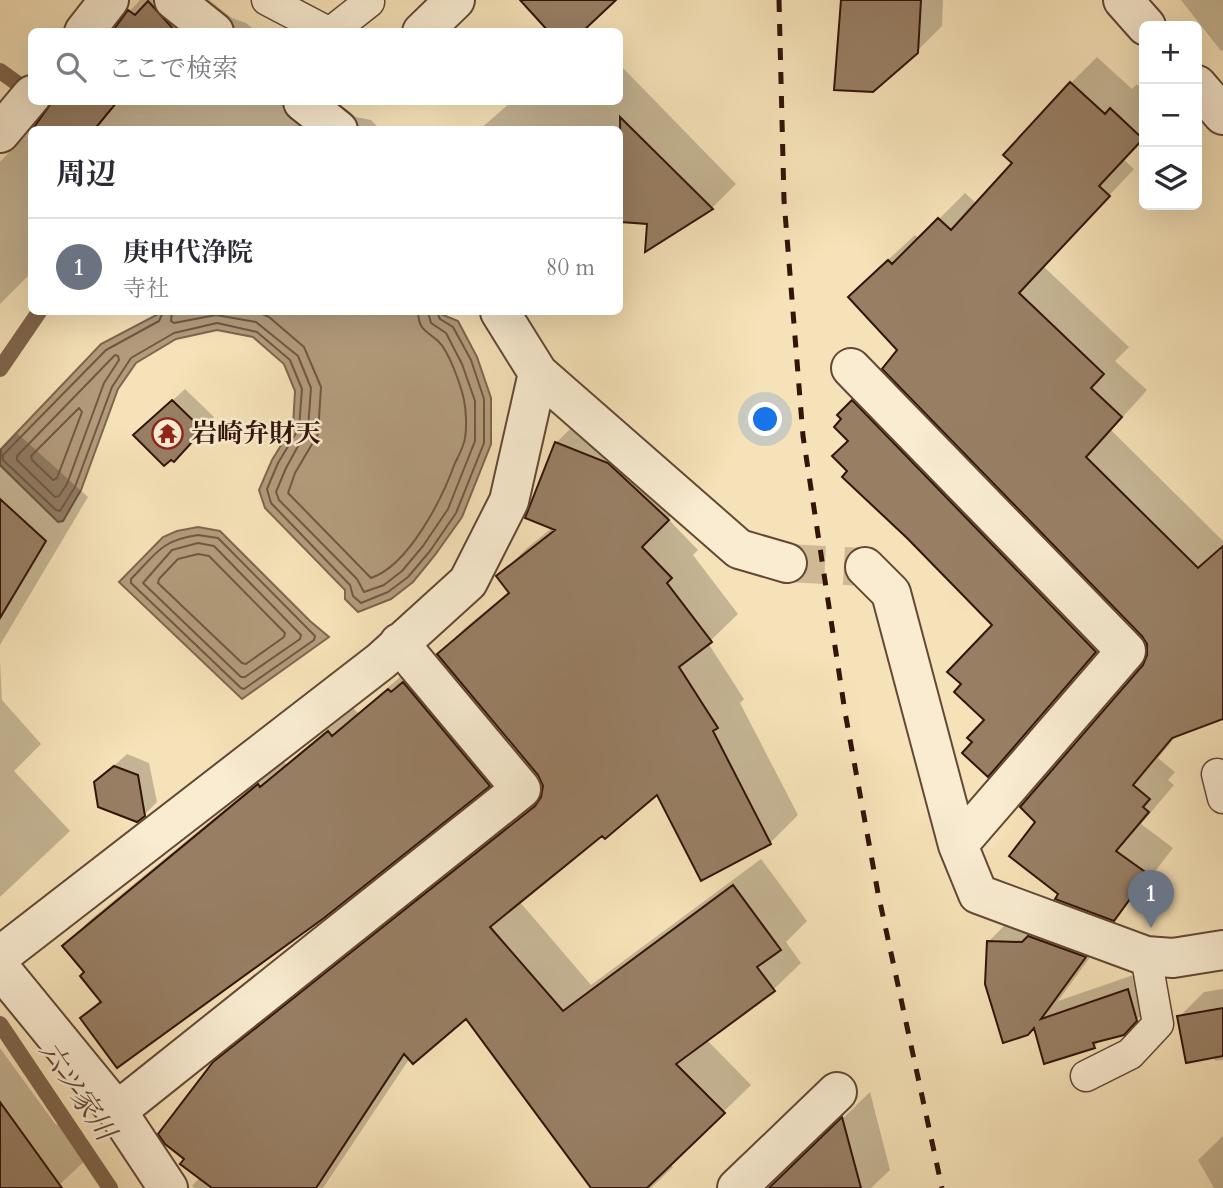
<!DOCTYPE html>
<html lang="ja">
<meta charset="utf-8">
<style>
body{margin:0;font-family:Cardo,"Noto Serif JP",serif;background:#f7f7f7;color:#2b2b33}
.controls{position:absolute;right:21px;top:21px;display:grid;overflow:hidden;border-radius:10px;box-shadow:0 7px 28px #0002}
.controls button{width:63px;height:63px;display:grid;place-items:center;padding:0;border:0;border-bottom:2px solid #e1e1e2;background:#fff;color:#2b2b33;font:35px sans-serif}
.you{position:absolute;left:766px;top:420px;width:24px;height:24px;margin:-18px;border:5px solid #fff;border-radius:50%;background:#1a73e8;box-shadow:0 0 0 10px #1a73e833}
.badge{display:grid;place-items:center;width:46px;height:46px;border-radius:50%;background:#111827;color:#fff;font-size:23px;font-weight:700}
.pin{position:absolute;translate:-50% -58px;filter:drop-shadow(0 2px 4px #0008)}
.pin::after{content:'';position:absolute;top:37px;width:24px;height:21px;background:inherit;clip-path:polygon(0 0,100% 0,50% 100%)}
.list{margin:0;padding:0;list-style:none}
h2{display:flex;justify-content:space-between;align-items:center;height:91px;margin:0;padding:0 28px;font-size:30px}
h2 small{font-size:23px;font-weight:400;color:#7c7c81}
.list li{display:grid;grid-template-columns:46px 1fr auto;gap:21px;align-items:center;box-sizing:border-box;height:98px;padding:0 28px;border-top:2px solid #e1e1e2}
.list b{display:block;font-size:26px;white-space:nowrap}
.list p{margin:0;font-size:23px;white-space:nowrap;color:#7c7c81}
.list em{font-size:23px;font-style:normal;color:#7c7c81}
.icon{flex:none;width:38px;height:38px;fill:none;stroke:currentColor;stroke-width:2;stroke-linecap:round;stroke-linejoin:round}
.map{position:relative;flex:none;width:1223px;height:1188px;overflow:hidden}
.search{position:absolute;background:#fff;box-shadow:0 7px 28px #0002;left:28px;top:28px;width:595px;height:77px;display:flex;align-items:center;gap:18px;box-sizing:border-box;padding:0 24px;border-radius:10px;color:#7c7c81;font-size:26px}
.panel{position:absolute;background:#fff;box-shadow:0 7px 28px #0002;left:28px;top:126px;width:595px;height:189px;border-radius:10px}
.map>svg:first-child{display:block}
.water{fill:#b39c7c;stroke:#7f664e;stroke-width:2}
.shadow{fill:#0003}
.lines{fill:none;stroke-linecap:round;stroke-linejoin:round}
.shore{stroke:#725842;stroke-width:2}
.stream{stroke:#7f664e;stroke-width:16}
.building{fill:#987f64;stroke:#321409;stroke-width:2}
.minor-tunnel{stroke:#cfb995;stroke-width:38;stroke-dasharray:38 19;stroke-linecap:butt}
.service-casing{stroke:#634835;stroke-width:33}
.minor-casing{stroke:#634835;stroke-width:42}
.service{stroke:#f9ecd1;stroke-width:30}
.minor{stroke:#f9ecd1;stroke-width:38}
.rail{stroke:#321409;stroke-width:5;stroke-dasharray:12 12;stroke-linecap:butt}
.labels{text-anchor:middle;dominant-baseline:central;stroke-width:5;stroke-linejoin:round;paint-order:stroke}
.poi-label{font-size:26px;font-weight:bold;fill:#321409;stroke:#f9ecd1;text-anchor:start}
.water-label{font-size:28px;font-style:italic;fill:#664a37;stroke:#f9ecd1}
</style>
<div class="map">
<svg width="1223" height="1188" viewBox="0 0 1223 1188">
<rect width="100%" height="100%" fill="#f6e2b8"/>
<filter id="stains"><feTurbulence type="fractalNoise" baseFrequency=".00286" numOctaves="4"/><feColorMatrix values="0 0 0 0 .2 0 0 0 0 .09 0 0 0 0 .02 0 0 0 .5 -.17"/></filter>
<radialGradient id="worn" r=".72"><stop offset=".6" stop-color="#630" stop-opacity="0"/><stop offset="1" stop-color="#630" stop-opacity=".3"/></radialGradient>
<path class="water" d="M 162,312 L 436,312 L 458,321 L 477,357 L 491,398 L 491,444 L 462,517 L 435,555 L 413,582 L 391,599 L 358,612 L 345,599 L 345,590 L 265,508 L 259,490 L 272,460 L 293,426 L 295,391 L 284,364 L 253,337 L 217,330 L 176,339 L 136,363 L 118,389 L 81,490 L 63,521 L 58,522 L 0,465 L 1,449 L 101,344 Z
M 198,527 L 220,531 L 310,621 L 329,637 L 242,699 L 119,582 L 163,537 L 177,531 Z"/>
<path class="shadow" d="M 140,0 L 209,0 L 232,18 L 246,23 L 257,32 L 110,32 Z
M 842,0 L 943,0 L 942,26 L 917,51 Z
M 1181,0 L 1223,0 L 1223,50 L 1221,51 Z
M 1097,57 L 1132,89 L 1137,84 L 1144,91 L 1144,136 L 1123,159 L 1134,169 L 1043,266 L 1129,347 L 1115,361 L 1147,390 L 1111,430 L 1223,541 L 1223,717 L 1178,734 L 1158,758 L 1175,772 L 1168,780 L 1174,785 L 1141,824 L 1173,848 L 1139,892 L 1113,919 L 1061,894 L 1038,822 L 1144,666 L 1149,655 L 1149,644 L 1143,635 L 899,350 L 876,271 L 915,235 L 919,239 L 965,193 L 977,204 L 1014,163 L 1071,83 Z
M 620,65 L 736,184 L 712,208 L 652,164 L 620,199 L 620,130 L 479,130 L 511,102 L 620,102 Z
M 62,102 L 337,102 L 356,117 L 371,120 L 381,130 L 32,130 L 32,270 L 27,277 L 0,304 L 0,162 L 37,123 Z
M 877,377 L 1119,626 L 1012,751 L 988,775 L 974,742 L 986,719 L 963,684 L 994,625 L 850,470 L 850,441 L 844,419 L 840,415 Z
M 185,389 L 214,417 L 186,447 L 148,423 Z
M 583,416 L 695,491 L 668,519 L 698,550 L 693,555 L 738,614 L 708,643 L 744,699 L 740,703 L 798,815 L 770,843 L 701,878 L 657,792 L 519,901 L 591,985 L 761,859 L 807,921 L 786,942 L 801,963 L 773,990 L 706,1039 L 751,1085 L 670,1164 L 673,1167 L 651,1188 L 590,1188 L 592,1186 L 466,1016 L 410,1058 L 323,1188 L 195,1188 L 192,1186 L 200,1177 L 187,1158 L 215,1063 L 243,1035 L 543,796 L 544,786 L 539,774 L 439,654 L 466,627 L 510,591 L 499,576 L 526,549 L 553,527 L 556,443 Z
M 17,433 L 88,497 L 0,645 L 0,450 Z
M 0,661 L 2,700 L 41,744 L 14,771 L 70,831 L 0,897 Z
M 413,666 L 513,760 L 489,785 L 82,1018 L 101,999 L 86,973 L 65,946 L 89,921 L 283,761 L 286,764 L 353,708 L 358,713 Z
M 127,754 L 149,763 L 157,802 L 144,815 L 96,782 Z
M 1009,921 L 1105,937 L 1058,1001 L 1148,970 L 1145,1012 L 1123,1033 L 1101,1039 L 1094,1047 L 1035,1026 L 988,942 Z
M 1223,989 L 1223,1060 L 1215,1061 L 1214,1056 L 1179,1017 L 1204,992 Z
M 0,1048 L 56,1125 L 63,1120 L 89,1157 L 56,1188 L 0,1188 Z
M 870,1092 L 890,1170 L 871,1188 L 771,1188 Z
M 1223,1136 L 1223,1188 L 1214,1188 L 1198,1160 Z"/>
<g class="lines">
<path class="shore" d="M 163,312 L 159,321 L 106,350 L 3,455 L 3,460 L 56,510 L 60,511 L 75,487 L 112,387 L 131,358 L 174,333 L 217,323 L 257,332 L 290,360 L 302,389 L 299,428 L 278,463 L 267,489 L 271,503 L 350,585 L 353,596 L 361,603 L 388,592 L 408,577 L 430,551 L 456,513 L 484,443 L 484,399 L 471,360 L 453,327 L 440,319 L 437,312
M 172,312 L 171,321 L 174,323 L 216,315 L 256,322 L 298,356 L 311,388 L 308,428 L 286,468 L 276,492 L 279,500 L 357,579 L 364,592 L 384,585 L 402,571 L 423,546 L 448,509 L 475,441 L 475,401 L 462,364 L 446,333 L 431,323 L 428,312
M 258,312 L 269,317 L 304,347 L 321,387 L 318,434 L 295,473 L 288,493 L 371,578 C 409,565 442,499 455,463 C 459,455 464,446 465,438 C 467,427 466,410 464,400 C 461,386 449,351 438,341 C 426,330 419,331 418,312
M 115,355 L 118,356 L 119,360 L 104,383 L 67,484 L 59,496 L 55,497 L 17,460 L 17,456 Z
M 79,408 L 82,412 L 57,478 L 53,480 L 32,460 L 31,456 Z
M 198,535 L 218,538 L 315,636 L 314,640 L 244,689 L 241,688 L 131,583 L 131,579 C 156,554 161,540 198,535 Z
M 198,543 L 214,546 L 301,635 L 300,639 L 245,677 L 241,677 L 143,583 L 172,550 Z
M 198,554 L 209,556 L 285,633 L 284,637 L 246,664 L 242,663 L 158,583 L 159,579 L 178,559 Z"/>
<path class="stream" d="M 0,71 L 32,94
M 0,369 L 39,312
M 0,1024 L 110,1188"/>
</g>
<path class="building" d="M 520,0 L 616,0 L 582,32 L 549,32 Z
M 841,0 L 921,0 L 918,53 L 873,92 L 834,90 Z
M 148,1 L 176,32 L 112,32 L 128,10 L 135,15 Z
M 1070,82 L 1105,114 L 1110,108 L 1143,139 L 1099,186 L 1110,196 L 1019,293 L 1104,374 L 1091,388 L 1122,417 L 1086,457 L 1198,568 L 1223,546 L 1223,719 L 1172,738 L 1133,785 L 1150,799 L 1143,807 L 1149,812 L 1116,851 L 1148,874 L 1114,921 L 1055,899 L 1058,894 L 1009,856 L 1035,822 L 1020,807 L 1143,665 L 1147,655 L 1147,644 L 1142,636 L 882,369 L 897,350 L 848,297 L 888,260 L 892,264 L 938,218 L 951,230 L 1012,163 L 1003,155 Z
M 52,102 L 117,102 L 94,130 L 32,130 Z
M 620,117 L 713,209 L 645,252 L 647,224 L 621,222 Z
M 172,400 L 203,430 L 174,462 L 171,460 L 164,466 L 133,435 Z
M 852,400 L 1096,652 L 988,777 L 962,753 L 972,742 L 967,738 L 984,720 L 954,692 L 961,684 L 947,672 L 992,625 L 907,538 L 842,477 L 847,471 L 832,456 L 848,441 L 834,427 L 841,419 L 837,415 Z
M 555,442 L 608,463 L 669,520 L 642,547 L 672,578 L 667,583 L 712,642 L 679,667 L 718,728 L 713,731 L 771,844 L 701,881 L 657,795 L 605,839 L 602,836 L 490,927 L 563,1011 L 733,885 L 781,950 L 757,967 L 775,991 L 676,1064 L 725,1113 L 647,1188 L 591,1188 L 466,1019 L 413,1064 L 404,1054 L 316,1188 L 212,1188 L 180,1164 L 184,1159 L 165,1144 L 158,1134 L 213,1062 L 535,806 L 541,797 L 543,786 L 538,775 L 437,654 L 509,593 L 496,576 L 555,530 L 525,518 Z
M 0,499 L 46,541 L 0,618 Z
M 403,682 L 490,786 L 324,918 L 117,1068 L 80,1018 L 101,1002 L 80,976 L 84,972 L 62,946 L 258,784 L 260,787 L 328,731 L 332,736 L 388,689 L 391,692 Z
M 114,766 L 138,775 L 145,816 L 137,822 L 98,807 L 94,782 Z
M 1028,936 L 1086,957 L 1041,1019 L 1128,989 L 1137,1021 L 1124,1035 L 1093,1043 L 1095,1048 L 1044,1064 L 1034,1028 L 1028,1035 L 1003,1043 L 985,984 L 987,941 L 1022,942 Z
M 1223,1008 L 1223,1056 L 1186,1063 L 1177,1016 Z
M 0,1102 L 62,1188 L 0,1188 Z
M 842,1117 L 861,1188 L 769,1188 Z"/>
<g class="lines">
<path class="minor-tunnel" d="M 787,563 L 865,567"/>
<defs>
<path id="service" d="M 267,0 L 328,32
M 331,32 L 369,2
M 1217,774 L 1223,798
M 1086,1076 L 1130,1054 L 1158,1024 L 1146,956"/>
<path id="minor" d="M 174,0 L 214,32
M 1123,0 L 1146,26
M 84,32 L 109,0
M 422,32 L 455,0
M 1197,85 L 1223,115
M 303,102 L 338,130
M 0,133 L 32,95
M 500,312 L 538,373 L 739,549 L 787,563
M 851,368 L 1126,651 L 958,845
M 865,567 L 891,593 L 958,845 L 978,894 L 1146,956 L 1173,958 L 1223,950
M 0,956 L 381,661 L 468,582 L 509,501 L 538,373
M 0,968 L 117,1111 L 168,1188
M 117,1111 L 521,789 L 399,643
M 737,1188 L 837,1092"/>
</defs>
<use href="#service" class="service-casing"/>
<use href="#minor" class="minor-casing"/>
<use href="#service" class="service"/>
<use href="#minor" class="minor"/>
<path class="rail" d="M 779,0 L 784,200 L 803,436 L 845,712 L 878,893 L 942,1188"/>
</g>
<defs>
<symbol id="temple-ring" viewBox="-11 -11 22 22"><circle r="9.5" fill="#f9ecd1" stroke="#8f2418" stroke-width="1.5"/><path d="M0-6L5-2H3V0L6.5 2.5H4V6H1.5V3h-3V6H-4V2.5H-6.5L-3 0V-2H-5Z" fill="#8f2418"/></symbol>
</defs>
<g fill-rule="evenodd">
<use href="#temple-ring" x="150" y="416" width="35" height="35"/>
</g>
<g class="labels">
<g class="poi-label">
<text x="191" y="433">岩崎弁財天</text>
</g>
<g class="water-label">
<text transform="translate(77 1091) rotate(56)">六ツ家川</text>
</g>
</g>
<rect width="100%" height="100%" filter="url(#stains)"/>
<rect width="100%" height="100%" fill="url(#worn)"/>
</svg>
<div class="controls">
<button>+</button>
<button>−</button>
<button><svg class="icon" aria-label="layers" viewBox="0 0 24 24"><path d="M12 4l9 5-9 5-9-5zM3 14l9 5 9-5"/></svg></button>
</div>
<div class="you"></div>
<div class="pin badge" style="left:1151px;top:928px;background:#6b7280">1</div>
<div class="search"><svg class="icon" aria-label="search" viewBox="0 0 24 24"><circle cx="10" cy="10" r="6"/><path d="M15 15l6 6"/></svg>ここで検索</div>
<section class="panel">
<h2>周辺<small></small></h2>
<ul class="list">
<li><span class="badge" style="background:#6b7280">1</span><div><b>庚申代浄院</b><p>寺社</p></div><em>80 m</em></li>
</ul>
</section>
</div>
